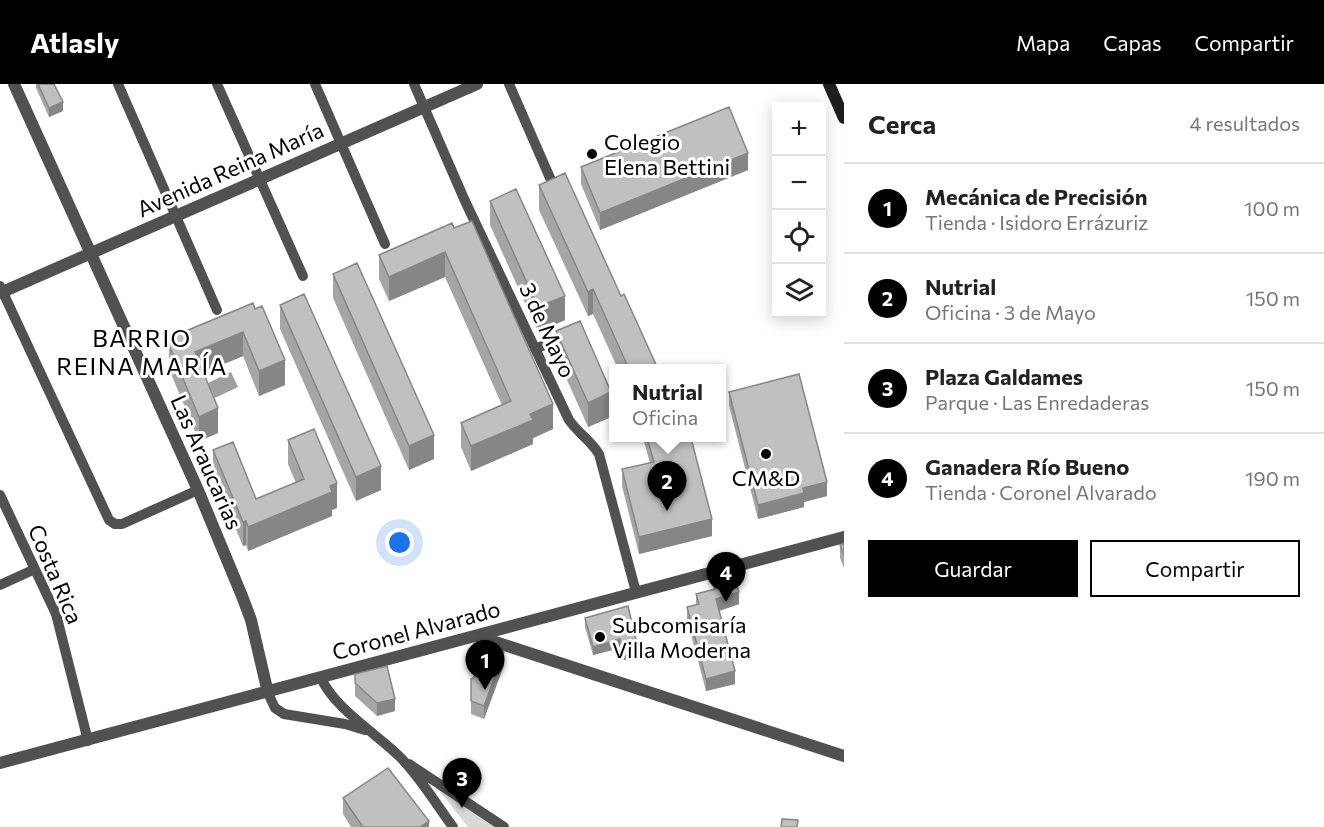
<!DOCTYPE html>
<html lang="es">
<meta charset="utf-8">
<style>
body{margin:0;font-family:Commissioner,sans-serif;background:#f2f2f2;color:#222}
.controls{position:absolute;right:18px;top:18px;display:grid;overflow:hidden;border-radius:0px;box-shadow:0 3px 15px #0003}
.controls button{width:54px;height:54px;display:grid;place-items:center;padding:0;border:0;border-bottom:2px solid #e0e0e0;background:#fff;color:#222;font:30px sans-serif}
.you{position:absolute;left:400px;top:459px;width:21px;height:21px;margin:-15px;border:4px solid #fff;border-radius:50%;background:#1a73e8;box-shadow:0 0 0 9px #1a73e833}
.badge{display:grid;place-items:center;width:39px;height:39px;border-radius:50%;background:#000;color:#fff;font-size:20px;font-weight:700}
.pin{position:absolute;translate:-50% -50px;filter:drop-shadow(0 2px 3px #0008)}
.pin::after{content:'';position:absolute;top:32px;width:21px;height:18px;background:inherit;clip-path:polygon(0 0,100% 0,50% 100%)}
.popup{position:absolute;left:609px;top:280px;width:117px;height:78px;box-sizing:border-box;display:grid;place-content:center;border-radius:0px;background:#fff;filter:drop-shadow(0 2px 4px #0005);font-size:20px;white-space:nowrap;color:#767676}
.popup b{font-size:22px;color:#222}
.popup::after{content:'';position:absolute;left:50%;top:100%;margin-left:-12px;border:12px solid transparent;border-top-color:#fff}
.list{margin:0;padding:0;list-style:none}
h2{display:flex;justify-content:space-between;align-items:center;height:78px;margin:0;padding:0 24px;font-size:26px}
h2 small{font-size:20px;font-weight:400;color:#767676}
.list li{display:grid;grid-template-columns:39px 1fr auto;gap:18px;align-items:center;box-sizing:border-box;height:90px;padding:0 24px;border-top:2px solid #e0e0e0}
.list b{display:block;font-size:22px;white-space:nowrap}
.list p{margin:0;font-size:20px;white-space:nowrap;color:#767676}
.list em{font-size:20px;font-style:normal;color:#767676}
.actions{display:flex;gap:12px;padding:18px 24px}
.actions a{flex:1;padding:14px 0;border:2px solid #000;border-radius:0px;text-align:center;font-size:21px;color:#000}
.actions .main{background:#000;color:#fff}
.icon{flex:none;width:33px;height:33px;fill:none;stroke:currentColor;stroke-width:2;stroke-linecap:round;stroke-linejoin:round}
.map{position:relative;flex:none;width:844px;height:743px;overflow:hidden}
header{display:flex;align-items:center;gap:36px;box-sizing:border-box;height:84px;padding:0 30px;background:#000;color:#fff}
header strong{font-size:28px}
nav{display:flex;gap:33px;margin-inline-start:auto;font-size:21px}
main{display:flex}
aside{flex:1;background:#fff}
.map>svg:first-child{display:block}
.green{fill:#d8d8d8}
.water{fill:#9f9f9f}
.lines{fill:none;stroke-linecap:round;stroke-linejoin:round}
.minor{stroke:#515151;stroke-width:10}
.tertiary{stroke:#515151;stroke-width:12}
.secondary{stroke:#1e1e1e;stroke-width:12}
.wall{fill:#a5a5a5}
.shaded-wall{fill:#868686}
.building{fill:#c0c0c0;stroke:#868686;stroke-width:1.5}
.poi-dot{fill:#000;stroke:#fff;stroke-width:2}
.labels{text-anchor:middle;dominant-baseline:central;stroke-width:6;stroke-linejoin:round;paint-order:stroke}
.poi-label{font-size:22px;fill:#000;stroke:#fff;text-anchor:start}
.street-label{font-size:22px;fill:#000;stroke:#fff}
.neighbourhood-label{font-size:24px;letter-spacing:1.5px;fill:#000;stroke:#fff}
</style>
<header>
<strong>Atlasly</strong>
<nav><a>Mapa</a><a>Capas</a><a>Compartir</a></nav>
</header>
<main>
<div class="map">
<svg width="844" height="743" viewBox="0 0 844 743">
<rect width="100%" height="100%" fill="#fff"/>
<path class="green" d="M 437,704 L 504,743 L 468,743 Z"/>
<path class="water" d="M 231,288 L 238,303 L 215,314 L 208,299 Z"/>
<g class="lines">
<path class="minor" d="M 118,0 L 217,226
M 217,0 L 303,192
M 315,0 L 385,160
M 414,0 L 465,117 L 569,336 C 578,349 591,357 599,370 L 636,508
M 509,0 L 554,103
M 0,202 L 109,436 L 115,440 L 122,440 L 198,406
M 535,265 L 568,251
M 0,411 L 56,530 L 88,657
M 0,501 L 35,485
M 321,594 C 334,624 377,650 400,673 C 420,693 436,720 453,743
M 268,609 L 275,624 L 284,630 L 345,640 L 365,646
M 409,680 L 504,743"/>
<path class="tertiary" d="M 14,0 L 198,406 L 242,512 L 251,536 L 268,609
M 0,209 L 477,0
M 477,552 L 844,672
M 0,679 L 844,453"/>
<path class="secondary" d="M 829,0 L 844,34"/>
</g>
<path class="wall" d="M 36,0 L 54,0 L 63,27 L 49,33 L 36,4 Z
M 581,83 L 748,86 L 600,146 L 581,100 Z
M 539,101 L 621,212 L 658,285 L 618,285 L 593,230 L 588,232 L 539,126 Z
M 490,117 L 565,236 L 538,248 L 490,141 Z
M 452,139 L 553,345 L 533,354 L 533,360 L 471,387 L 461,363 L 461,339 L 502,321 L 445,193 L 389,217 L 379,195 L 379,171 Z
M 333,190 L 434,375 L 409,386 L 333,214 Z
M 253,219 L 285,301 L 259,312 L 243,272 L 203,289 L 218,349 L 199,357 L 169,285 L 169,254 Z
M 280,221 L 381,406 L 356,417 L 280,245 Z
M 556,247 L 611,333 L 588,343 L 556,271 Z
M 729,308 L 827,412 L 804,418 L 804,423 L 758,435 L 729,322 Z
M 643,354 L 691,354 L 712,452 L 639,470 L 622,402 L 622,385 L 650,379 Z
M 288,356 L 337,424 L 332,426 L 332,432 L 248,467 L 246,461 L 243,462 L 213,391 L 213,366 L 256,415 L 296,399 L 288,380 Z
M 844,460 L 844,484 L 840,474 L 840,461 Z
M 714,503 L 739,520 L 719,527 L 735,600 L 706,607 L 687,536 L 687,523 L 696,521 L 696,510 L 714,505 Z
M 628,522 L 638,573 L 623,576 L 620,564 L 593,571 L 585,543 L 585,534 Z
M 504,581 L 484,635 L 471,630 L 471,595 L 485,590 Z
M 355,590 L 395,627 L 377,632 L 355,612 Z
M 343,714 L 429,743 L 351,743 L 343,730 Z"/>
<path class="shaded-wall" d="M 63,18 L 63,27 L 49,33 L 49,24 Z
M 748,69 L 748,86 L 600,146 L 600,129 Z
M 445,168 L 445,193 L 389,217 L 389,193 Z
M 593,205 L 593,230 L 588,232 L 588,208 Z
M 565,212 L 565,236 L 538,248 L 538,223 Z
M 243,248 L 243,272 L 195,292 L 195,268 Z
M 285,276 L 285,301 L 259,312 L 259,287 Z
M 611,308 L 611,333 L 588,343 L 588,319 Z
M 553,320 L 553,345 L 533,354 L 533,360 L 471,387 L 471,362 L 530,330 Z
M 218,324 L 218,349 L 199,357 L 199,333 Z
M 434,351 L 434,375 L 409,386 L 409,362 Z
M 381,382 L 381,406 L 356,417 L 356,393 Z
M 827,398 L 827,412 L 804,418 L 804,423 L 758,435 L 758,421 L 803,404 Z
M 337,399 L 337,424 L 332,426 L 332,432 L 248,467 L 248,443 Z
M 712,435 L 712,452 L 639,470 L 639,453 Z
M 246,437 L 246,461 L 243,462 L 243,438 Z
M 739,508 L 739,520 L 716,528 L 716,515 Z
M 620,555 L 620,564 L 593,571 L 593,563 Z
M 638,564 L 638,573 L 623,576 L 623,567 Z
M 504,568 L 504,581 L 484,635 L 484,622 Z
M 735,587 L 735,600 L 706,607 L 706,595 Z
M 395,615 L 395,627 L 377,632 L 377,619 Z
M 429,737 L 429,743 L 420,743 Z"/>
<path class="building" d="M 38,0 L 54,0 L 63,18 L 49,24 Z
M 729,23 L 748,69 L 600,129 L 581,83 Z
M 565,89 L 621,212 L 624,210 L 658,285 L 629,285 L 593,205 L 588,208 L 539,101 Z
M 516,105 L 565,212 L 538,223 L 490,117 Z
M 472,137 L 553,320 L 530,330 L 533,336 L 471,362 L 461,339 L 511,317 L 445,168 L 389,193 L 379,171 L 452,139 L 454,144 Z
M 357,179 L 434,351 L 409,362 L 333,190 Z
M 304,210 L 381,382 L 356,393 L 280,221 Z
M 253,219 L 255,225 L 262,222 L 285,276 L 259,287 L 243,248 L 195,268 L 218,324 L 199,333 L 169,261 L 172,260 L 169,254 Z
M 580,237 L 611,308 L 588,319 L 556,247 Z
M 799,290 L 827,398 L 803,404 L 804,409 L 758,421 L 729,308 Z
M 314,345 L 337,399 L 330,402 L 332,408 L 248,443 L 246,437 L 243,438 L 213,366 L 233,358 L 256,415 L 304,395 L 288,356 Z
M 647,354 L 691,354 L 712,435 L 639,453 L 622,385 L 654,378 Z
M 844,460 L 844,471 L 840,461 Z
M 735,496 L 739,508 L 716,515 L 735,587 L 706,595 L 687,523 L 699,520 L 696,510 L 715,505 L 714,503 Z
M 628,522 L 638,564 L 623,567 L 620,555 L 593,563 L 585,534 Z
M 495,565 L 504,568 L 484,622 L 471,617 L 471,595 L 481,589 L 485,590 Z
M 387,582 L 395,615 L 377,619 L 355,599 L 355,590 Z
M 388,684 L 429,737 L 420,743 L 363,743 L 343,714 Z
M 782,735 L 798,736 L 797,743 L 781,743 Z"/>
<g class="poi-dot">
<circle cx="592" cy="70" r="6"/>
<circle cx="766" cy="370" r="6"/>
<circle cx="600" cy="553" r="6"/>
</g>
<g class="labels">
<g class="poi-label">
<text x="604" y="57">Colegio<tspan x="604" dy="25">Elena Bettini</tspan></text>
<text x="766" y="393" text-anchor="middle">CM&amp;D</text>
<text x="612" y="540">Subcomisaría<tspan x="612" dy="25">Villa Moderna</tspan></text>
</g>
<g class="street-label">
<text transform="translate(230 85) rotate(-24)">Avenida Reina María</text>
<text transform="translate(548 246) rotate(65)">3 de Mayo</text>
<text transform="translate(207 378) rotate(66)">Las Araucarias</text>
<text transform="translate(56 490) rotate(67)">Costa Rica</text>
<text transform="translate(416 546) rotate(-15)">Coronel Alvarado</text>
</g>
<g class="neighbourhood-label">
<text x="142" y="253">BARRIO<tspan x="142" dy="28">REINA MARÍA</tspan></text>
</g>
</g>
</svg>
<div class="controls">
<button>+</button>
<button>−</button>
<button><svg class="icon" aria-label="locate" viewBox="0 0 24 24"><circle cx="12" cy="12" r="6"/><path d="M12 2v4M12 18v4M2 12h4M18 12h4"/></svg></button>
<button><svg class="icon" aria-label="layers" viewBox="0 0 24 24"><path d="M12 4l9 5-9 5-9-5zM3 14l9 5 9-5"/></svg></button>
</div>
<div class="you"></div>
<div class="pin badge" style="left:485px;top:606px">1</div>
<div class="pin badge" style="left:667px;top:427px">2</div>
<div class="popup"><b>Nutrial</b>Oficina</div>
<div class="pin badge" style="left:462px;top:724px">3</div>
<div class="pin badge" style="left:726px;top:518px">4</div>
</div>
<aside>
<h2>Cerca<small>4 resultados</small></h2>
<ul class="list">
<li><span class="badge">1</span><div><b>Mecánica de Precisión</b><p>Tienda · Isidoro Errázuriz</p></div><em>100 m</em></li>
<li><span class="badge">2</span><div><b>Nutrial</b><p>Oficina · 3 de Mayo</p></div><em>150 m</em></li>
<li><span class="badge">3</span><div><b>Plaza Galdames</b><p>Parque · Las Enredaderas</p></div><em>150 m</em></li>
<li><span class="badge">4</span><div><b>Ganadera Río Bueno</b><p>Tienda · Coronel Alvarado</p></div><em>190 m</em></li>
</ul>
<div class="actions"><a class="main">Guardar</a><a>Compartir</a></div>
</aside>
</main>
